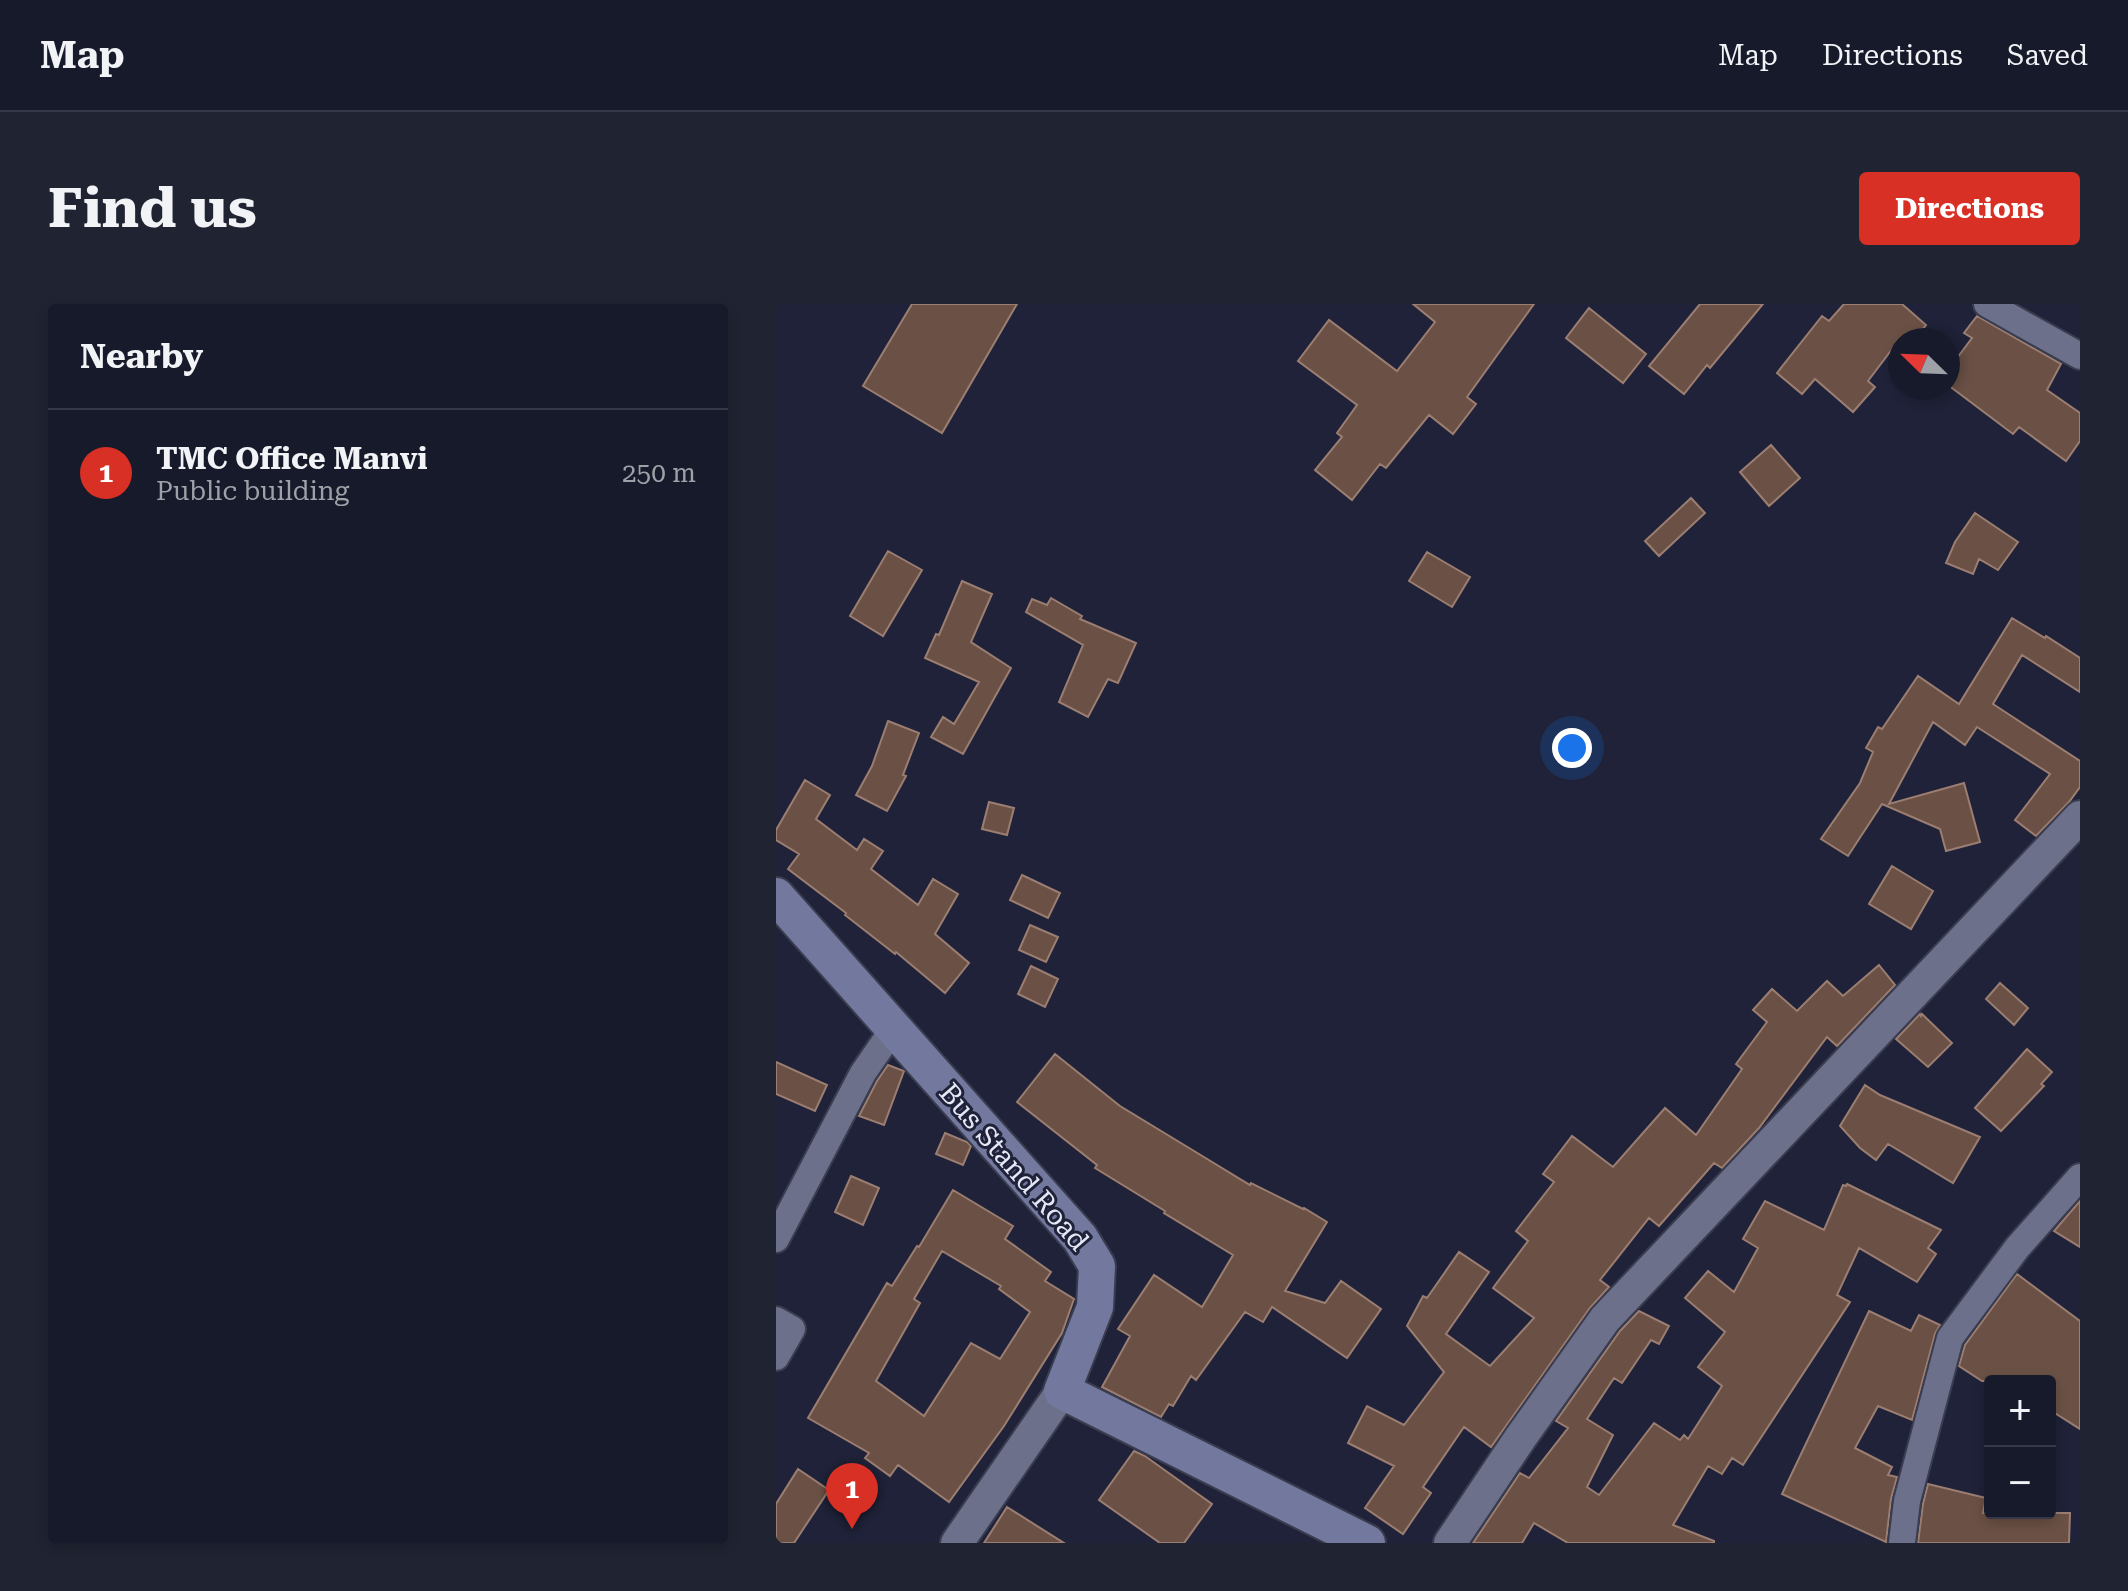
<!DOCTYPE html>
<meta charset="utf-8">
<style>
body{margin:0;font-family:"Roboto Serif",serif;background:#202332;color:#f1f3f6}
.controls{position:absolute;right:24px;bottom:24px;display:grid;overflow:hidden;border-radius:8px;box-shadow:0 4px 12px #0003}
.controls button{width:72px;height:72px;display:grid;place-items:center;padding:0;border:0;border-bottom:2px solid #363847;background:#171a2a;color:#f1f3f6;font:40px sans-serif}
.compass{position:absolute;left:1112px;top:24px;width:72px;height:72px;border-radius:50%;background:#171a2a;box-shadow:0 4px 12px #0003;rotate:293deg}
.you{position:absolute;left:796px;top:444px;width:28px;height:28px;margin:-20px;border:6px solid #fff;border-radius:50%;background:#1a73e8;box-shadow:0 0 0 12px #1a73e833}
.badge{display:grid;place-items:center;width:52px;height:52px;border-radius:50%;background:#d93025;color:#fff;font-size:26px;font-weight:700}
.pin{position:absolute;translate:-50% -66px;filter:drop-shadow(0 2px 4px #0008)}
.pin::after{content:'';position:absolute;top:42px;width:28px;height:24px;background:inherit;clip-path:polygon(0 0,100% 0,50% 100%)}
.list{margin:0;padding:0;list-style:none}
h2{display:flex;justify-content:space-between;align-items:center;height:104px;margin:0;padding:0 32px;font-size:34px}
h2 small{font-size:26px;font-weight:400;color:#9ea1a8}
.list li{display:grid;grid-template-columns:52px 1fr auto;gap:24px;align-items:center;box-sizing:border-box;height:128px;padding:0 32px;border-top:2px solid #363847}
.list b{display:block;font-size:30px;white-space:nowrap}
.list p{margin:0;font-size:26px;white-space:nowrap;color:#9ea1a8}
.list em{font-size:26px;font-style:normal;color:#9ea1a8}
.map{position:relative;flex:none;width:1304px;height:1239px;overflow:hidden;border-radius:8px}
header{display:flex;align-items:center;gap:48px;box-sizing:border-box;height:112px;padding:0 40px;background:#171a2a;border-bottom:2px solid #363847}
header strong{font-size:38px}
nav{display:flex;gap:44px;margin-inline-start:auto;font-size:28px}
.intro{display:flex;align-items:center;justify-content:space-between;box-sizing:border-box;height:192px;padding:0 48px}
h1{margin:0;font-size:56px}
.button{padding:20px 36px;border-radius:8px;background:#d93025;color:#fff;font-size:28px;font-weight:700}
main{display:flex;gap:48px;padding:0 48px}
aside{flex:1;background:#171a2a;border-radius:8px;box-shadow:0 4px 12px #0003}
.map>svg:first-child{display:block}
.building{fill:#6b5145;stroke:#9b7e71;stroke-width:2;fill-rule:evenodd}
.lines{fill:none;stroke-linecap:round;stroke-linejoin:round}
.minor-casing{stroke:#3a3c4f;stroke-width:30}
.tertiary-casing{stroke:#3a3c4f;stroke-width:36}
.secondary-casing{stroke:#3a3c4f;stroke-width:40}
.minor{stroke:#6c708a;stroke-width:26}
.tertiary{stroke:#6c708a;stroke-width:32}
.secondary{stroke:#73799e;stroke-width:36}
.labels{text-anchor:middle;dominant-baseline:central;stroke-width:6;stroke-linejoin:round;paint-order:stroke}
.street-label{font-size:28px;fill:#e5e8f7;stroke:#1f2238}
</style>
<header>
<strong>Map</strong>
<nav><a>Map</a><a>Directions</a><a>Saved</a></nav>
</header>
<div class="intro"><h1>Find us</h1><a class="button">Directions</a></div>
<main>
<aside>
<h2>Nearby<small></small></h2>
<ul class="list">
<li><span class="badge">1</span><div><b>TMC Office Manvi</b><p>Public building</p></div><em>250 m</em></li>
</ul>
</aside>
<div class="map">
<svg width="1304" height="1239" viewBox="0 0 1304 1239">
<rect width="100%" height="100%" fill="#1f2238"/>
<path class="building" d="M 136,0 L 241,0 L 166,129 L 87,82 Z
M 637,0 L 758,0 L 691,93 L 700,100 L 677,130 L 653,111 L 610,164 L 604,160 L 576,196 L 539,166 L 566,133 L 561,129 L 581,101 L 522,57 L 553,16 L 621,67 L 659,18 Z
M 924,0 L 987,0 L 934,64 L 931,61 L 908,90 L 873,62 Z
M 1068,0 L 1126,0 L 1150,21 L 1138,36 L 1123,36 L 1092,77 L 1099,83 L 1077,108 L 1039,75 L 1026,90 L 1001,69 L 1046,12 L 1053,17 Z
M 813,4 L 870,50 L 847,79 L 790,34 Z
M 1201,12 L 1285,60 L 1271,86 L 1304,109 L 1304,137 L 1290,157 L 1243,123 L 1237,130 L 1172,81 L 1172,66 L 1196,34 L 1188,29 Z
M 995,141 L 1024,174 L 993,202 L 964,168 Z
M 915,194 L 929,209 L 883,252 L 869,237 Z
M 1199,209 L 1242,238 L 1222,266 L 1203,255 L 1197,270 L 1170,259 L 1179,238 Z
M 112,247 L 146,266 L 107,332 L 74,312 Z
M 651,248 L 694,273 L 676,303 L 633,277 Z
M 186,277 L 216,290 L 195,338 L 235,364 L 187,450 L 155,433 L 167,413 L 178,420 L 203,378 L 149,354 L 160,330 L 163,331 Z
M 275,294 L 306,312 L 304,315 L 360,339 L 342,379 L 332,375 L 312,413 L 283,398 L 307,341 L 250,308 L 256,295 L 271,301 Z
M 1236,314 L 1269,334 L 1270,332 L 1304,354 L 1304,388 L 1246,351 L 1217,400 L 1304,457 L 1304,483 L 1293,498 L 1260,532 L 1239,516 L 1274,470 L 1201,423 L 1189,441 L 1157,418 L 1113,500 L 1188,479 L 1204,538 L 1170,547 L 1164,525 L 1106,500 L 1072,552 L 1045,535 L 1084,479 L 1097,448 L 1090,444 L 1102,423 L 1106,425 L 1142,372 L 1183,400 Z
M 112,417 L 143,429 L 127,471 L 130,472 L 111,507 L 80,491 L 96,462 Z
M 29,476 L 54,491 L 40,515 L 81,546 L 88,535 L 107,547 L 95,565 L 142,601 L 157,575 L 182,590 L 159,630 L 193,659 L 169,689 L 120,648 L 119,650 L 69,611 L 70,609 L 12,565 L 23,550 L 0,536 L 0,526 Z
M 213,498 L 238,504 L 231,531 L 206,525 Z
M 1116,562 L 1157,587 L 1135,625 L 1093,600 Z
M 246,571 L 284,589 L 272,614 L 234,596 Z
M 254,621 L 282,633 L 270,658 L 243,646 Z
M 1103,661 L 1119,681 L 1061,742 L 1051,733 L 983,824 L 946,864 L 938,859 L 883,922 L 873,914 L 824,976 L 833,983 L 814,1004 L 715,1143 L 688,1123 L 647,1183 L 655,1189 L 627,1230 L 589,1204 L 618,1162 L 572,1139 L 591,1102 L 628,1121 L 668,1068 L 631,1022 L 647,992 L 651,994 L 683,948 L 713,968 L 670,1030 L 714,1062 L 758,1014 L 717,984 L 752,937 L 740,927 L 778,878 L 767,870 L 796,832 L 837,863 L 889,804 L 920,831 L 966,765 L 960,760 L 991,718 L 977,706 L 996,685 L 1021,707 L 1051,677 L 1067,692 Z
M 255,662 L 282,675 L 269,703 L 242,690 Z
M 1224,679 L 1252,704 L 1238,721 L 1210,695 Z
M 1144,710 L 1145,712 L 1146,710 L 1176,739 L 1152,763 L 1120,735 Z
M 1251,745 L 1276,768 L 1265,780 L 1268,782 L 1225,827 L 1199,804 Z
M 279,750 L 344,802 L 423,850 L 474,881 L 475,879 L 527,905 L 528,904 L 551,918 L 509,987 L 549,999 L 565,977 L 605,1005 L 571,1054 L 496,1003 L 487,1018 L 469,1008 L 420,1076 L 415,1072 L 397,1102 L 393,1100 L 385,1113 L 326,1083 L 354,1032 L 342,1025 L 378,971 L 426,1003 L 457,951 L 388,909 L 389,907 L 319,864 L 321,861 L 241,798 Z
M 0,758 L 51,781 L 39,807 L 0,790 Z
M 112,761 L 128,767 L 108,821 L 83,812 L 101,777 Z
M 1089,781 L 1104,791 L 1204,833 L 1177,879 L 1112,840 L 1100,856 L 1084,844 L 1064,822 Z
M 169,829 L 191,838 L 195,842 L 187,861 L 160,850 Z
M 75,872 L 103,884 L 87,921 L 59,908 Z
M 1071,880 L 1165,926 L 1152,944 L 1160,950 L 1141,978 L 1083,944 L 1061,991 L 1074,998 L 967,1161 L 956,1154 L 946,1170 L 932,1162 L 897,1221 L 938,1237 L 938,1239 L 792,1239 L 758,1219 L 746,1239 L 697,1239 L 744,1169 L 753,1174 L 792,1124 L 780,1117 L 844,1027 L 863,1007 L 893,1022 L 883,1040 L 875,1036 L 846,1079 L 838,1074 L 811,1115 L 837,1131 L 811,1183 L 823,1191 L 878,1119 L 904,1136 L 908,1131 L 912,1135 L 946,1082 L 922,1063 L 949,1028 L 909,994 L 932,967 L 958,988 L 982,944 L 967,935 L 989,897 L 1048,926 L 1067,881 L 1070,882 Z
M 177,886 L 237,922 L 229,935 L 275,968 L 269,977 L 298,995 L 286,1029 L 228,1122 L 173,1198 L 122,1161 L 114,1172 L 89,1154 L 93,1149 L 32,1114 L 111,979 L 116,982 L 141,942 L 143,943 ZM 166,947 L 225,982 L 223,985 L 254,1008 L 224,1055 L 195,1039 L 148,1112 L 100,1077 L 144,999 L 138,995 Z
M 1304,897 L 1304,943 L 1278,927 Z
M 1241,970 L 1304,1017 L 1304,1125 L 1274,1106 L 1274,1077 L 1206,1077 L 1183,1062 L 1189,1041 Z
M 1093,1007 L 1135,1027 L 1143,1011 L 1164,1021 L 1159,1030 L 1136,1116 L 1102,1102 L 1079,1144 L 1116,1163 L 1112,1171 L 1121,1173 L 1115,1195 L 1110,1238 L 1006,1190 Z
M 358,1147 L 369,1152 L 436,1200 L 408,1239 L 384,1239 L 323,1196 Z
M 22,1165 L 53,1186 L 18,1239 L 0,1239 L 0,1200 Z
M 1152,1180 L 1210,1194 L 1207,1209 L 1256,1213 L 1256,1209 L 1294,1209 L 1293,1239 L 1142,1239 L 1147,1200 Z
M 231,1203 L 288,1239 L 208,1239 Z"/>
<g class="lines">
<defs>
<path id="minor" d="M 1211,0 L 1304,52
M 0,935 L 87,769 L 118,724
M 0,1016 L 16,1025 L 0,1053
M 1126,1239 L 1131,1197 L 1174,1034 L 1241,944 L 1304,873"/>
<path id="tertiary" d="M 181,1239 L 286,1087
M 674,1239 L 745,1133 L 829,1015 L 1304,513"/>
<path id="secondary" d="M 0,592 L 304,934 L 321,962 L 319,1003 L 286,1087 L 591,1239"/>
</defs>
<use href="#minor" class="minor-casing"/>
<use href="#tertiary" class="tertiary-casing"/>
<use href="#secondary" class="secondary-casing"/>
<use href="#minor" class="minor"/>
<use href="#tertiary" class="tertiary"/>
<use href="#secondary" class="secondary"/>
</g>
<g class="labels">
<g class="street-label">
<text transform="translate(238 863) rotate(49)">Bus Stand Road</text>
</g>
</g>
</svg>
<div class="controls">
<button>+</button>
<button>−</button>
</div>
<svg class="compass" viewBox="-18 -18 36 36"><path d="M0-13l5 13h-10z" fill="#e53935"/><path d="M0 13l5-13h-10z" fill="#9ea1a8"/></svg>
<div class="you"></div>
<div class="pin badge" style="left:76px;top:1225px">1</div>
</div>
</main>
